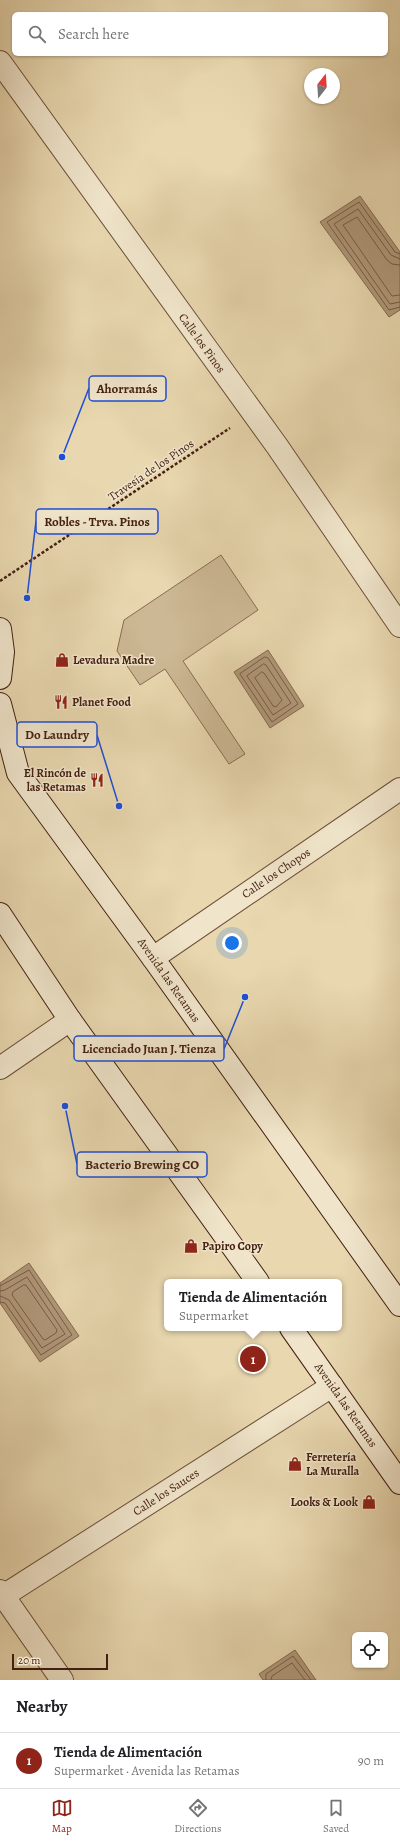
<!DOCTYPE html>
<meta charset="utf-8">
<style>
body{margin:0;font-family:Alegreya,serif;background:#f6f6f6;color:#202124}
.controls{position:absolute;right:12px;bottom:12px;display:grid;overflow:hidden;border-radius:6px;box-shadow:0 1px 3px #0004}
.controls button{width:36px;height:36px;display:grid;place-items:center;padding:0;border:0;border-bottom:1px solid #e0e0e0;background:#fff;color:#202124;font:20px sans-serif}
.compass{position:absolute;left:304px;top:68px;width:36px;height:36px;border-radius:50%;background:#fff;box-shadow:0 1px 3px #0004;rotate:17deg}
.scale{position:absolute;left:12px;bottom:10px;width:96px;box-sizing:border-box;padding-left:4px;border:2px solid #442012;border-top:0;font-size:11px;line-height:14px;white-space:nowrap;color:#442012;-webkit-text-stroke:3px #f0e5cb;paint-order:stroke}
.you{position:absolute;left:232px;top:943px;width:14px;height:14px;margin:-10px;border:3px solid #fff;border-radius:50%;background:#1a73e8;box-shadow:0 0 0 6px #1a73e833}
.badge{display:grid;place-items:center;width:26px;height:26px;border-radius:50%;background:#8f2418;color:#fff;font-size:13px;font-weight:700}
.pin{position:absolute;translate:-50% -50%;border:2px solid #fff;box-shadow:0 1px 4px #0006}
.popup{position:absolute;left:164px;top:1279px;width:178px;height:52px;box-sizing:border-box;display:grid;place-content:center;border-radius:6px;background:#fff;filter:drop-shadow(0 1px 3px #0005);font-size:13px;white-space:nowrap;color:#757577}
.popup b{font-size:15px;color:#202124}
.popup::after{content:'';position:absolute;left:50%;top:100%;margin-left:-8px;border:8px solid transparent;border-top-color:#fff}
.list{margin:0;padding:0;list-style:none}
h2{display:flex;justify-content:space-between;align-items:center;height:52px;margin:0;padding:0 16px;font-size:17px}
h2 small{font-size:13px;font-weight:400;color:#757577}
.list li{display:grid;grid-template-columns:26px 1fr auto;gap:12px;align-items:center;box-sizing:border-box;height:56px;padding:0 16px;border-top:1px solid #e0e0e0}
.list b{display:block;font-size:15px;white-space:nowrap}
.list p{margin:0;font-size:13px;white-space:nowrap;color:#757577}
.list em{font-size:13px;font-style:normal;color:#757577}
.icon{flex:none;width:22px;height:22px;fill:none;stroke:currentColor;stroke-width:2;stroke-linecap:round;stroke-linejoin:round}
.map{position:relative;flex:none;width:400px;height:1680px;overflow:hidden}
.search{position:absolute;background:#fff;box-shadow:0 1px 3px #0004;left:12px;right:12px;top:12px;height:44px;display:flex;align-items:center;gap:10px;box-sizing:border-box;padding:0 14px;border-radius:6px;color:#757577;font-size:15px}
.sheet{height:108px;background:#fff}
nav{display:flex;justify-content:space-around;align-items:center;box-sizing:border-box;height:56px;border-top:1px solid #e0e0e0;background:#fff;font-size:11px;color:#757577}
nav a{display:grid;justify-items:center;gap:2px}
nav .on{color:#8f2418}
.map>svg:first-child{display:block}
.green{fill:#ccb894;stroke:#886c53}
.water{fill:#b0997a;stroke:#856950}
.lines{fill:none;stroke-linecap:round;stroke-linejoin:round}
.shore{stroke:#7a5c46;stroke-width:1}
.street-casing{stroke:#6d4e39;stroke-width:24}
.secondary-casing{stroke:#442012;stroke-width:24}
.path{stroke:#442012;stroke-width:2.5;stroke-dasharray:3 2;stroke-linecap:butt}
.street{stroke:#f0e5cb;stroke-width:22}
.secondary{stroke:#f0e5cb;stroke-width:22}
.labels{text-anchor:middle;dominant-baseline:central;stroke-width:3;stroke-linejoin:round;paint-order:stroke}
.street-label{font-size:12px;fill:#442012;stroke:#f0e5cb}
.poi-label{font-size:12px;font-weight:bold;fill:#442012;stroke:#f0e5cb;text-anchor:start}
.leader{fill:none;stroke:#1d4ed8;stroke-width:1.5}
.callout-dot{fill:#1d4ed8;stroke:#f0e5cb;stroke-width:1.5}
.callout{fill:#f0e5cb;stroke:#1d4ed8;stroke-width:1.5}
.callout-label{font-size:13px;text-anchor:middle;font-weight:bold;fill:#442012}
</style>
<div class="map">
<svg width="400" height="1680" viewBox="0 0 400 1680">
<rect width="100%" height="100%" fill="#e8d7af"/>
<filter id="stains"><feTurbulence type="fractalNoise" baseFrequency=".005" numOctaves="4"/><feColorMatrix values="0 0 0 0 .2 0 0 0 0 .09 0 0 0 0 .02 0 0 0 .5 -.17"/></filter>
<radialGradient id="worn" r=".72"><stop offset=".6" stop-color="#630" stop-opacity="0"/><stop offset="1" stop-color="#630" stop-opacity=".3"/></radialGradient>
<path class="green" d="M 221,555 L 258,610 L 183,661 L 245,754 L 229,764 L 165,669 L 140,685 L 117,651 L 124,620 Z"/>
<path class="water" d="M 360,196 L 400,252 L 400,310 L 389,317 L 320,222 Z
M 268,650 L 304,706 L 270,728 L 234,672 Z
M 29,1263 L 79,1336 L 40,1362 L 0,1303 L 0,1283 Z
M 295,1650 L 316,1680 L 263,1680 L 259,1674 Z"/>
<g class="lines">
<path class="shore" d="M 400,254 L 395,252 L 359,202 L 327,222 L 389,310 L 400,307
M 400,259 L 391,255 L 358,209 L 334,224 L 390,304 L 400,302
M 400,265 L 392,264 L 387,260 L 357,217 L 343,225 L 392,296 L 400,295
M 265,657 L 268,658 L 298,704 L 272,722 L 240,674 Z
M 264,664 L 266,665 L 291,703 L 273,715 L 247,676 Z
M 262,672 L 264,673 L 282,700 L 276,707 L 273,706 L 255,678 Z
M 24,1285 L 26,1285 L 57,1330 L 56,1333 L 45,1340 L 43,1339 L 12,1295 L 13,1292 Z
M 0,1286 L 29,1270 L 72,1335 L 41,1355 L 5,1303 L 0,1302
M 0,1291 L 5,1290 L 27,1277 L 65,1334 L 42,1348 L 9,1300 L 0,1296
M 266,1680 L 266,1674 L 293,1656 L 311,1680
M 271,1680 L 272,1676 L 292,1663 L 305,1680"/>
<defs>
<path id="street" d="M 0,62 L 277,446 L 400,626
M 153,958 L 400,789
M 0,1068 L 70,1020
M 0,1591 L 62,1680
M 0,1598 L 332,1386"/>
<path id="secondary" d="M 0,629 L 3,652 L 0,678
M 0,704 L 18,773 L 153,958 L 400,1305
M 0,914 L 70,1020 L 258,1282
M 291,1328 L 400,1483"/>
</defs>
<use href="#street" class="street-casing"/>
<use href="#secondary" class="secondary-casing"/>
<path class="path" d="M 0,581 L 230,428"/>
<use href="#street" class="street"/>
<use href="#secondary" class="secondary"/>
</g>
<defs>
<symbol id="shop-bare" viewBox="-9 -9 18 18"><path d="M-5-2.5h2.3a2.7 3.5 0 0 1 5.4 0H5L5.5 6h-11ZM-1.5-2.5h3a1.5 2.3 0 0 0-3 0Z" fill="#8f2418" stroke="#f0e5cb" stroke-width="2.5" paint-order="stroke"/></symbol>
<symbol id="restaurant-bare" viewBox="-9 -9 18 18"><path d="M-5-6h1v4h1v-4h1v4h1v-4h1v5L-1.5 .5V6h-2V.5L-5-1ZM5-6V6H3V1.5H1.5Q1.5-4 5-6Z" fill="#8f2418" stroke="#f0e5cb" stroke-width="2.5" paint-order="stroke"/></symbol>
</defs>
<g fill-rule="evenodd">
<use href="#shop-bare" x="52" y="650" width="20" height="20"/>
<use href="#restaurant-bare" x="51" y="692" width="20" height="20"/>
<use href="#restaurant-bare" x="87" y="770" width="20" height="20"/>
<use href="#shop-bare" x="181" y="1236" width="20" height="20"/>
<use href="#shop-bare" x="285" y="1454" width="20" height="20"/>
<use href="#shop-bare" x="359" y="1492" width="20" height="20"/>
</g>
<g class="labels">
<g class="street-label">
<text transform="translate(202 343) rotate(54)">Calle los Pinos</text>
<text transform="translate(151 470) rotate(-34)">Travesía de los Pinos</text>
<text transform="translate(276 873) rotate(-34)">Calle los Chopos</text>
<text transform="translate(169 980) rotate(55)">Avenida las Retamas</text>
<text transform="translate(346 1405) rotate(55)">Avenida las Retamas</text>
<text transform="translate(166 1492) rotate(-33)">Calle los Sauces</text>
</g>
<g class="poi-label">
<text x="73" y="660">Levadura Madre</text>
<text x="72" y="702">Planet Food</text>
<text x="86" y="773" text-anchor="end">El Rincón de<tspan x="86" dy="14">las Retamas</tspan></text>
<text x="202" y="1246">Papiro Copy</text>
<text x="306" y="1457">Ferretería<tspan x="306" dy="14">La Muralla</tspan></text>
<text x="358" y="1502" text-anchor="end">Looks &amp; Look</text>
</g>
</g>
<path class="leader" d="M62 457L89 388M27 598L36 521M119 806L97 735M245 997L224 1049M65 1106L77 1164"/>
<g class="callout-dot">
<circle cx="62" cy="457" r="4"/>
<circle cx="27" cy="598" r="4"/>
<circle cx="119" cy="806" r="4"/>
<circle cx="245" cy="997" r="4"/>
<circle cx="65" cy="1106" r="4"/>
</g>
<g class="callout">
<rect x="89" y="376" width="77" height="25" rx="4"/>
<rect x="36" y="509" width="122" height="25" rx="4"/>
<rect x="17" y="722" width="80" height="25" rx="4"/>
<rect x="74" y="1036" width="150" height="25" rx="4"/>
<rect x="77" y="1152" width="130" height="25" rx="4"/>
</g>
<g class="callout-label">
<text x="127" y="393">Ahorramás</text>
<text x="97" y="526">Robles - Trva. Pinos</text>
<text x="57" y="739">Do Laundry</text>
<text x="149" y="1053">Licenciado Juan J. Tienza</text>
<text x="142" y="1169">Bacterio Brewing CO</text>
</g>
<rect width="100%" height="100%" filter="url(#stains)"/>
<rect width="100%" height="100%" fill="url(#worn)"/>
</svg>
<div class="controls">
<button><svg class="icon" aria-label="locate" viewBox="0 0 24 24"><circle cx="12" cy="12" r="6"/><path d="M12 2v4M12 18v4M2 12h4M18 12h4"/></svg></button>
</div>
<svg class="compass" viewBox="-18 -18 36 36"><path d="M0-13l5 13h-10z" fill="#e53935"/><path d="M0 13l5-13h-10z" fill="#757577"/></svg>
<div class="scale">20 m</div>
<div class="you"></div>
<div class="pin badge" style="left:253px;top:1359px">1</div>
<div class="popup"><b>Tienda de Alimentación</b>Supermarket</div>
<div class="search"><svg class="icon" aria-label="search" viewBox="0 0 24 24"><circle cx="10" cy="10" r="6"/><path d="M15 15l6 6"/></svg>Search here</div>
</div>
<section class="sheet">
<h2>Nearby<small></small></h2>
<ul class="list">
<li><span class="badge">1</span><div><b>Tienda de Alimentación</b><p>Supermarket · Avenida las Retamas</p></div><em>90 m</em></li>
</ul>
</section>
<nav>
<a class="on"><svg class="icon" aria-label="map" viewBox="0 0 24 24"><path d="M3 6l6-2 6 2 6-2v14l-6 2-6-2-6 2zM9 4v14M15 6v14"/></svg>Map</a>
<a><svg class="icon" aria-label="directions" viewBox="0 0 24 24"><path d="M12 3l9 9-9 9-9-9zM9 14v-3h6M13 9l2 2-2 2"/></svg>Directions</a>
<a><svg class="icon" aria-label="saved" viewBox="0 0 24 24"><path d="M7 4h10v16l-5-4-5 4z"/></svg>Saved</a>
</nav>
